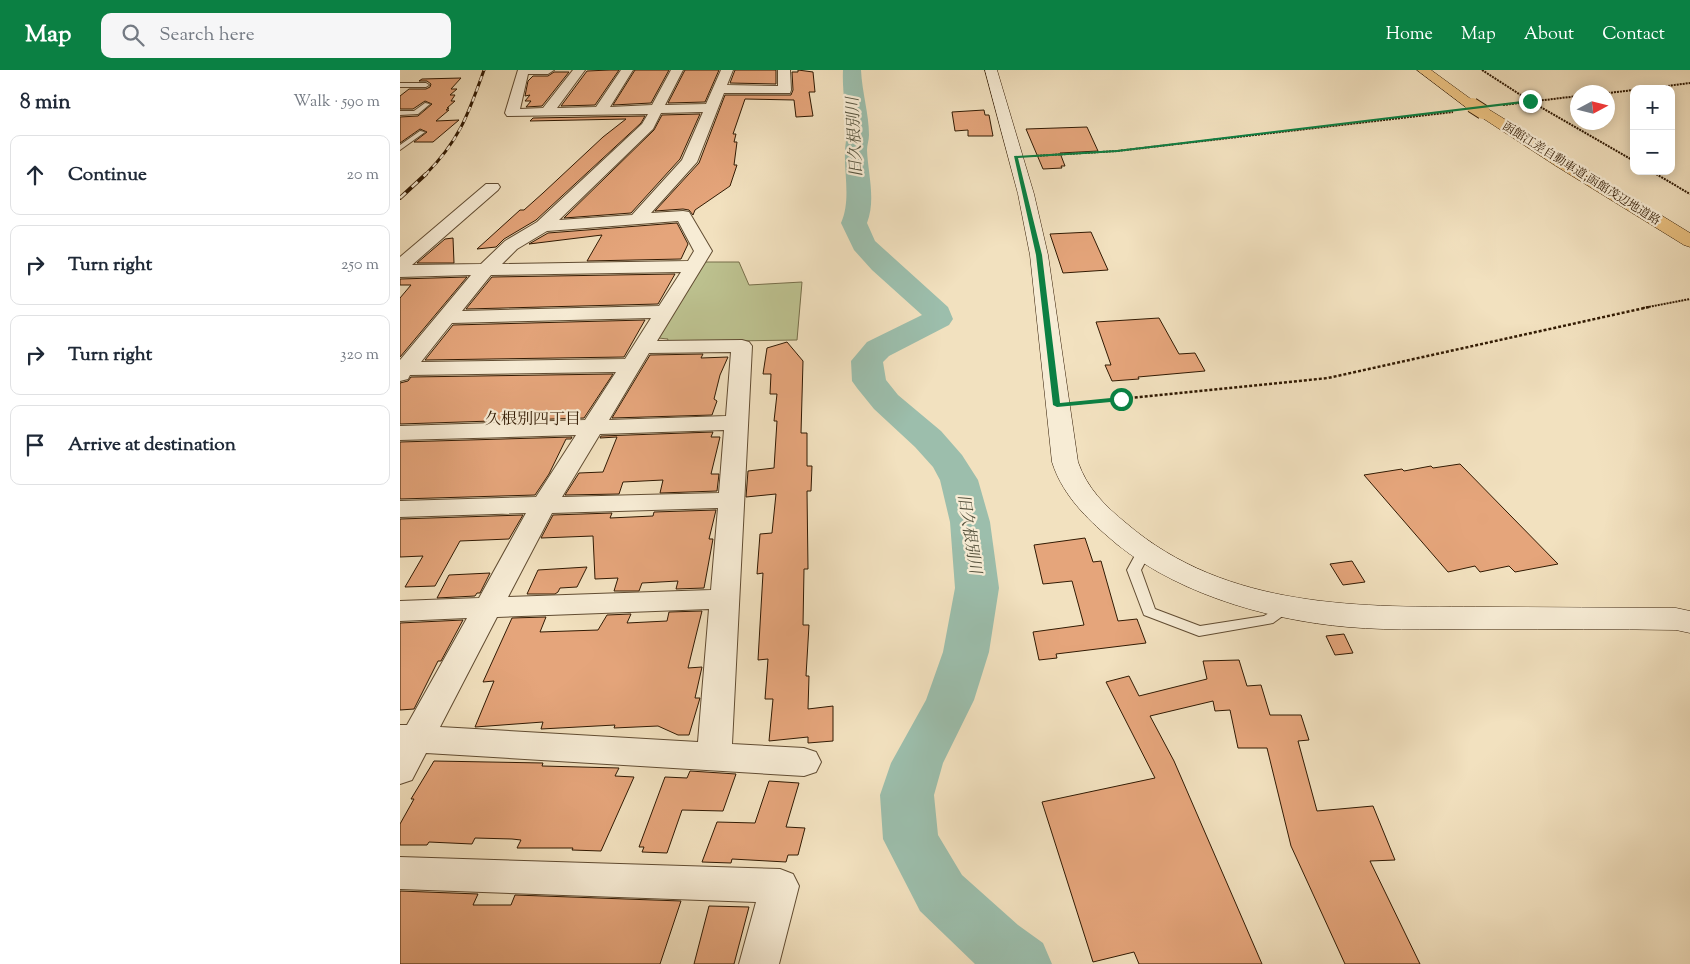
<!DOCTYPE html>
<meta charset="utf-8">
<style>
body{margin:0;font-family:"Sorts Mill Goudy","Noto Serif JP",serif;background:#f6f6f7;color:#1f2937}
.controls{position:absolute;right:15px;top:15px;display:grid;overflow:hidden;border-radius:10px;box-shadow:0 2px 12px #0003}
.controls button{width:45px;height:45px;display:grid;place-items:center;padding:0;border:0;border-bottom:1px solid #e0e1e3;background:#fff;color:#1f2937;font:25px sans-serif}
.compass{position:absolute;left:1170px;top:15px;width:45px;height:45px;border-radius:50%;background:#fff;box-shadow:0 2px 12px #0003;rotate:83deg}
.stop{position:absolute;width:15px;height:15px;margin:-11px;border:4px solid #0b8043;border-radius:50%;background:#fff}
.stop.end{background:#0b8043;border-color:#fff;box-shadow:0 1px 5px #0008}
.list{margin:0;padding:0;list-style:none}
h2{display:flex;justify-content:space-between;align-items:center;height:65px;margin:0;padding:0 20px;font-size:21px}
h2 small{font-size:16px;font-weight:400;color:#747a83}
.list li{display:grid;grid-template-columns:32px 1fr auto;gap:15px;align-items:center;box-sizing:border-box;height:80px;margin:0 10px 10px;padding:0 10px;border:1px solid #e0e1e3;border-radius:10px}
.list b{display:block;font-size:19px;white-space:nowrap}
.list em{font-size:16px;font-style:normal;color:#747a83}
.icon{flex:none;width:28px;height:28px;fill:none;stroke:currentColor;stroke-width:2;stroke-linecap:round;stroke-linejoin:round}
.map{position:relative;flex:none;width:1290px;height:894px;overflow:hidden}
header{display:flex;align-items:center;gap:30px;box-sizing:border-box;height:70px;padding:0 25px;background:#0b8043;color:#fff}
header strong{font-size:24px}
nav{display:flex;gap:28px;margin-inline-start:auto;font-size:18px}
.search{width:350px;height:45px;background:#f6f6f7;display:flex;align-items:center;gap:12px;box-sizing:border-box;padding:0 18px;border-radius:10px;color:#747a83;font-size:19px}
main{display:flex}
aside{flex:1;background:#fff}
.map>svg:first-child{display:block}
.green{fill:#bdc290;stroke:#776e4a}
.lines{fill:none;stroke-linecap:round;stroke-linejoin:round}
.river{fill:#9cbeac;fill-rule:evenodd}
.building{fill:#e5a57b;stroke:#311a03}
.lane-casing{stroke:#614c32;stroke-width:2}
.street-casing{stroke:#614c32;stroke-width:2}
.secondary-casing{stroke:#311a03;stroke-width:1}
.highway-casing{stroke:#311a03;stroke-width:1}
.path-far1{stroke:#311a03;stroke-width:2;stroke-dasharray:2 1;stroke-linecap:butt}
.path{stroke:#311a03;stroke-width:2.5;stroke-dasharray:3 2;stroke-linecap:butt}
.lane{fill:#f7ecd5;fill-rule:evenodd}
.street{fill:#f7ecd5;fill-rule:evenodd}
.secondary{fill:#f7ecd5;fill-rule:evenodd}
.highway{fill:#e9c080;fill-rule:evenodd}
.rail-far1-casing{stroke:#311a03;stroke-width:3}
.rail-casing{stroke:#311a03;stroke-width:4}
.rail-far1{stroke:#f7ecd5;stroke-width:2;stroke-dasharray:5.5;stroke-linecap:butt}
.rail{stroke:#f7ecd5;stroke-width:2.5;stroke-dasharray:8;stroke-linecap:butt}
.highway-bridge-casing{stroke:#311a03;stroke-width:16;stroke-linecap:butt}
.highway-bridge{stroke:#e9c080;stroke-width:14}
.route{fill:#0b8043}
.labels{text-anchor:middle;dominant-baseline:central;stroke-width:4.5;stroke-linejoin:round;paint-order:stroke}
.far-street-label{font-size:12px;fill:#311a03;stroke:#f7ecd5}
.water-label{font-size:16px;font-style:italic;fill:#56533e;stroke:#f7ecd5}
.neighbourhood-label{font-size:16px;fill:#311a03;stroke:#f7ecd5}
</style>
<header>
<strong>Map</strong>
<div class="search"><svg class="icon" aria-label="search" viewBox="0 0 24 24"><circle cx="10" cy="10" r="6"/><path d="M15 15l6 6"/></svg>Search here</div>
<nav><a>Home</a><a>Map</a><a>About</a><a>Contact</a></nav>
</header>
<main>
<aside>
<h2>8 min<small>Walk · 590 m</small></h2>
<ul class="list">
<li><svg class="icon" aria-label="ahead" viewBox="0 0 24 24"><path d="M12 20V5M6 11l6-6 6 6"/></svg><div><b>Continue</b></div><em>20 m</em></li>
<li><svg class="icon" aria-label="right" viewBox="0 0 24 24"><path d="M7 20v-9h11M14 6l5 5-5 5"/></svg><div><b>Turn right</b></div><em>250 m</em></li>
<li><svg class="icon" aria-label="right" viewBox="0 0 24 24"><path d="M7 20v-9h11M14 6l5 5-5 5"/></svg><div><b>Turn right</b></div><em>320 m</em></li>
<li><svg class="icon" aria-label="arrive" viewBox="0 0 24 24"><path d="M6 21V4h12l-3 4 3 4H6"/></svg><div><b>Arrive at destination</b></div></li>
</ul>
</aside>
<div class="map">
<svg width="1290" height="894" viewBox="0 0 1290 894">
<rect width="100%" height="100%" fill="#f2e1bf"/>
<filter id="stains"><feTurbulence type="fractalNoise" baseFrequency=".004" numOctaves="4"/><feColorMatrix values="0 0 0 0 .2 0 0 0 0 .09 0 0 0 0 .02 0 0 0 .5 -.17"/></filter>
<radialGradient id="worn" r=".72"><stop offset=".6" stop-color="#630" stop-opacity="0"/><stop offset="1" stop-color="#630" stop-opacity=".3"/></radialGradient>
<path class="green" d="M 304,192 L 339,192 L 349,215 L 402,212 L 397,270 L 267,272 L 268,269 L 258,268 Z"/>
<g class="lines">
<path class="river" d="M 443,0 L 461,0 C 462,22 469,44 469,65 C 469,70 467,75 467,80 C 468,104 476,130 467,153 L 475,171 L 548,237 L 553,249 L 549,255 L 489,286 L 483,292 L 486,310 L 498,325 L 541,361 L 562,385 L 578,410 L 590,452 L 599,518 L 589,582 L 574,630 L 543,693 L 534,725 L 538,765 L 562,805 L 618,855 L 643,873 L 652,894 L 575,894 L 520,841 L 483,769 L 480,725 L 491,693 L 526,630 L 543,582 L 555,518 L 550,452 L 540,410 L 533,397 L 515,377 L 474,339 L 457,318 L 452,311 L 451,291 L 467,272 L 522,245 L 472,200 L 454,180 L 441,153 C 451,131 444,104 445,81 C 445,74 447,68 447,61 C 446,41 442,21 443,0 Z"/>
</g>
<path class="building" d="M 210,0 L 219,0 L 195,35 L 161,36 L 187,1 Z
M 235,0 L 269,0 L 251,33 L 213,35 Z
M 285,0 L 319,0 L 305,32 L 268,33 Z
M 335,0 L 376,0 L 376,14 L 330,13 Z
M 398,0 L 413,2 L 415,22 L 409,22 L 413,46 L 396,47 L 394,30 L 345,29 L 333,64 L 336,64 L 334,72 L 337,72 L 334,95 L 337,95 L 330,116 L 295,140 L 293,145 L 289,140 L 283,139 L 255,141 L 299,93 L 325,25 L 391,25 L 393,20 L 392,2 L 398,2 Z
M 154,2 L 169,2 L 142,36 L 126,37 L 131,31 L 125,31 L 130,25 L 125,26 L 128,11 L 133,6 L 148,6 Z
M 61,8 L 51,19 L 57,19 L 50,25 L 55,25 L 51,31 L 55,31 L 47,38 L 49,38 L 46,40 L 49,40 L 36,51 L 59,50 L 33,72 L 14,72 L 27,62 L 20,59 L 0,73 L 0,47 L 18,46 L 32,34 L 25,31 L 13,39 L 0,39 L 0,26 L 9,19 L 26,19 L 30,17 L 31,14 L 27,11 L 19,11 L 22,9 Z
M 584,40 L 585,45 L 589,45 L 593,66 L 568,66 L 568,60 L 555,61 L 552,42 Z
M 300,44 L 280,89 L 231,143 L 164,148 L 254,60 L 262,45 Z
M 245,46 L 241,53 L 136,150 L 104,169 L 96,177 L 77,179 L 120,140 L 124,140 L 143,123 L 203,67 L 226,49 L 130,51 L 133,48 Z
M 687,57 L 698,81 L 660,83 L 665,96 L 661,96 L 662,98 L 643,99 L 626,59 Z
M 277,153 L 288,174 L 281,189 L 187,191 L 202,165 L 129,174 L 148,163 Z
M 691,162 L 708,200 L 663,203 L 650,164 Z
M 53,168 L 54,193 L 17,193 L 45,169 Z
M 275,204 L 258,234 L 66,239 L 92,207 Z
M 67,207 L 0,287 L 0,228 L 11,215 L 0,215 L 0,209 Z
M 759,248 L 779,284 L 795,283 L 805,301 L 738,307 L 739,309 L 712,311 L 705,295 L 711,295 L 696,252 Z
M 245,250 L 224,287 L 25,290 L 53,255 Z
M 387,272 L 403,291 L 401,363 L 407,363 L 407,396 L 412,396 L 411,421 L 407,421 L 408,499 L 404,499 L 403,555 L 409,555 L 406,606 L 409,606 L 408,639 L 433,636 L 433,671 L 408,673 L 408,667 L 369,671 L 373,629 L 365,629 L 368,589 L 358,590 L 363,503 L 357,504 L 360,464 L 372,463 L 376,424 L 346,427 L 348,401 L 374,398 L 377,351 L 374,351 L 377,324 L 370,324 L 371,304 L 363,304 L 367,278 Z
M 303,284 L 301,288 L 328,287 L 320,305 L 314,329 L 317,331 L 312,345 L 212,348 L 250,285 Z
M 213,304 L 184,348 L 0,354 L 0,313 L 8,311 L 11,307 Z
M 313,362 L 311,367 L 320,367 L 311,404 L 319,404 L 317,421 L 260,423 L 263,410 L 223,412 L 219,424 L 165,425 L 179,403 L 203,402 L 217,367 L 200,368 L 201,366 Z
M 172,367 L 171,369 L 166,369 L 149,404 L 135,425 L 0,429 L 0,372 Z
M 1060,394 L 1158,494 L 1115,502 L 1109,496 L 1080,502 L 1075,496 L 1048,502 L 964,405 L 1002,399 L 1004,401 L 1031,396 L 1033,398 Z
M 316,440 L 309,469 L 313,469 L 304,518 L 276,519 L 278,511 L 242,513 L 239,521 L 214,521 L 218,508 L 195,509 L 193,466 L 141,468 L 153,445 L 212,443 L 210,448 L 253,446 L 254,442 Z
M 123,445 L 109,469 L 60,471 L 35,516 L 5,517 L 23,486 L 0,487 L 0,449 Z
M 685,468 L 693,492 L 701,491 L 718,551 L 737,549 L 746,573 L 656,584 L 657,588 L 639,590 L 633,562 L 684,555 L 672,511 L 643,514 L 634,475 Z
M 952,491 L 965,512 L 943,515 L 930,494 Z
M 187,497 L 177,517 L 160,518 L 158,522 L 155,524 L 127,524 L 138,500 Z
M 90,503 L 80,523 L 77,523 L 75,526 L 37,528 L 49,505 Z
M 302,541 L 288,598 L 302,597 L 295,628 L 300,628 L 289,665 L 278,665 L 258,656 L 214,658 L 215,655 L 141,659 L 143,652 L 75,657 L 94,611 L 83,612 L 112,548 L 146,547 L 140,562 L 198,560 L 207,545 L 231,544 L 227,553 L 267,551 L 269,542 Z
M 63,550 L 41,591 L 38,591 L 14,639 L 0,640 L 0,553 Z
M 944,564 L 953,583 L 935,585 L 926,566 Z
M 839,590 L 847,616 L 861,615 L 870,645 L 901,645 L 909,670 L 898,671 L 917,741 L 973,736 L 995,790 L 970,791 L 1020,894 L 945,894 L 891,776 L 867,678 L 838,678 L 830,640 L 815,641 L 813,631 L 750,646 L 774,691 L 862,894 L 739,894 L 734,882 L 693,892 L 642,732 L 755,708 L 706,612 L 729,606 L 739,626 L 807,609 L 803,591 Z
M 34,691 L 143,693 L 142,696 L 219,698 L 215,706 L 234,707 L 201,781 L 172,780 L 173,778 L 117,778 L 121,770 L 112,769 L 75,768 L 72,774 L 29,772 L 27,775 L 0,775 L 0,754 L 14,729 L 11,729 Z
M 290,701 L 336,704 L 323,741 L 282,740 L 267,783 L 242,782 L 244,777 L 239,777 L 265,707 L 287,708 Z
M 369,711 L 399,713 L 386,757 L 405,758 L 398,785 L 388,785 L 386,792 L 332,789 L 331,793 L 302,792 L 317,752 L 355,753 Z
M 0,821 L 78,824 L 73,835 L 111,835 L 115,825 L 281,831 L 260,894 L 0,894 Z
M 309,836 L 349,837 L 334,894 L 294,894 Z"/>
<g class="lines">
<defs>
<path id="lane" d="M 0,13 L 26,13 L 29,15 L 26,17 L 0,17 Z
M 25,33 L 30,34 L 18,44 L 0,45 L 0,41 L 14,41 Z
M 20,61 L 25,62 L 0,80 L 0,75 Z
M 744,477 L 751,481 L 741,500 L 755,539 L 800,556 L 864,546 L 888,532 L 893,534 L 895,537 L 873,553 L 799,566 L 744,545 L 727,500 L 739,478 Z"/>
<path id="street" d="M 118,0 L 154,0 L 148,4 L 128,4 L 120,39 L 143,38 L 173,0 L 185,0 L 157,38 L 196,37 L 221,0 L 233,0 L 210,37 L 252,35 L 271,0 L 283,0 L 265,35 L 306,34 L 321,0 L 333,0 L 327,15 L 378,16 L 378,0 L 390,0 L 391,20 L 390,23 L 324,23 L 297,92 L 251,143 L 283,141 L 289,142 L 312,181 L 257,271 L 342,270 L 349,272 L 352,276 L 332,674 L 404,678 L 416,682 L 421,692 L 416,702 L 404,706 L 26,683 L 12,710 L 0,714 L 0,655 L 7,655 L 67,548 L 0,551 L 0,531 L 79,528 L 126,443 L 0,447 L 0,431 L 136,427 L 176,365 L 0,370 L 0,356 L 185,350 L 216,302 L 10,305 L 8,309 L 0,311 L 0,290 L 71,205 L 0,207 L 0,187 L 86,114 L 98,114 L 100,117 L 98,120 L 12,195 L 81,194 L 105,171 L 137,152 L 242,54 L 248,44 L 107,46 L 105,43 ZM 303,42 L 282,90 L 232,145 L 159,150 L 253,59 L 261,43 ZM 278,151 L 294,181 L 288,191 L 102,194 L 117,179 L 147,161 ZM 281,202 L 259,236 L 62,241 L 91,205 ZM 251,248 L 225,289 L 21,292 L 52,253 ZM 331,282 L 326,346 L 209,350 L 249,283 ZM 324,360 L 319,423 L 162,427 L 200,364 ZM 318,438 L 311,520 L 108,527 L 152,443 ZM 309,539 L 298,672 L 40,657 L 97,547 Z
M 0,787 L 380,799 L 393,804 L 399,816 L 379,894 L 339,894 L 356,832 L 0,819 Z"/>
<path id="secondary" d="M 585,0 L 597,0 L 634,124 L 648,185 L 678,392 C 687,418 705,436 726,453 C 827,540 962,537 1087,537 C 1150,537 1213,538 1276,538 L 1290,541 L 1290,563 L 1276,560 C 1214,559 1153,559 1091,559 C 1043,559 995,561 948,557 C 865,550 767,521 705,464 C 682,444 661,421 652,392 L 630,185 L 618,124 Z"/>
<path id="highway" d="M 1017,0 L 1031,0 L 1079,35 L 1072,39 L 1067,38 Z
M 1083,38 L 1088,39 L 1290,163 L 1290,177 L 1284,175 L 1156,96 L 1078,45 L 1076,42 L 1078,39 Z"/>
</defs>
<use href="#lane" class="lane-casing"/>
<use href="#street" class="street-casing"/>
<use href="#secondary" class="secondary-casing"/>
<use href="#highway" class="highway-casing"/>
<path class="path-far1" d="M 1082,0 L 1130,31 L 1234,91
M 1244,19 L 1290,13
M 1208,23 L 1234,20
M 1103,35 L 1178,26
M 634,86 L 717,81 L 1053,42
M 1251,101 L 1290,124
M 1243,238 L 1290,229"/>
<path class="path" d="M 680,333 L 928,308 L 1249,237"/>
<use href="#lane" class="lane"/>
<use href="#street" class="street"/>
<use href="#secondary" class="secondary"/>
<use href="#highway" class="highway"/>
<defs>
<path id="rail-far1" d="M 25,105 C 59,71 68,45 84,0"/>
<path id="rail" d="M 0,128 L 26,104"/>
</defs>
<use href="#rail-far1" class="rail-far1-casing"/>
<use href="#rail" class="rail-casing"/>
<use href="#rail-far1" class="rail-far1"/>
<use href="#rail" class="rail"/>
<defs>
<path id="highway-bridge" d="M 1072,35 L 1083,42"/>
</defs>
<use href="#highway-bridge" class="highway-bridge-casing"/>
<use href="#highway-bridge" class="highway-bridge"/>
</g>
<path class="route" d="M 1130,30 L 1132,32 L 717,82 L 618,88 L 642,185 L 660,333 L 721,327 L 724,329 L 721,331 L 657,337 L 653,335 L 636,185 L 614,86 L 717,80 Z"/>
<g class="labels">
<g class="far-street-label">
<text transform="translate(1181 104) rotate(32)">函館江差自動車道;函館茂辺地道路</text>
</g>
<g class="water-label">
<text transform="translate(456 67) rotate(-93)">旧久根別川</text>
<text transform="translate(568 464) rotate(81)">旧久根別川</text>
</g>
<g class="neighbourhood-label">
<text x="133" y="350">久根別四丁目</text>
</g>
</g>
<rect width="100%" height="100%" filter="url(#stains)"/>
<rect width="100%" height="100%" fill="url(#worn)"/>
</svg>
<div class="controls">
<button>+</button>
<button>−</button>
</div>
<svg class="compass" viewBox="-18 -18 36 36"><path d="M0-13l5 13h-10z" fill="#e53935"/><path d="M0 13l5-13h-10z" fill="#747a83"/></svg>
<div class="stop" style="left:721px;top:329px"></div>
<div class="stop end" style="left:1130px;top:31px"></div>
</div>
</main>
